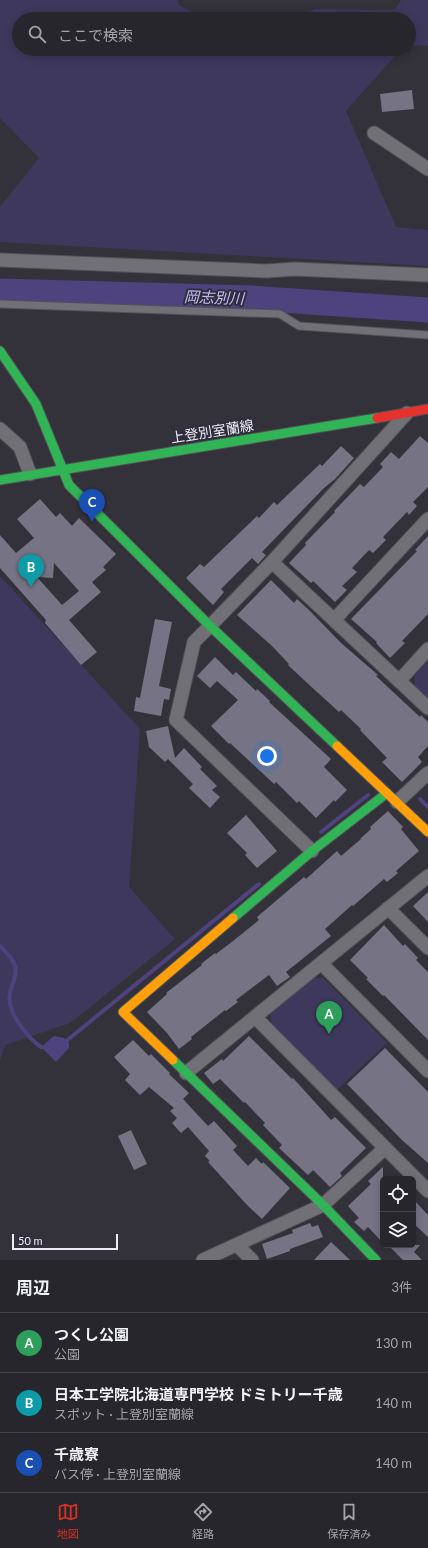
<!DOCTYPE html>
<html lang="ja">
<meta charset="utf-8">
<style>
body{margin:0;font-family:Lato,"Noto Sans JP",sans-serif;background:#2e2e34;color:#f1f3f6}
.controls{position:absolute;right:12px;bottom:12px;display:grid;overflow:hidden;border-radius:6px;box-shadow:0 2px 10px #0003}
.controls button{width:36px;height:36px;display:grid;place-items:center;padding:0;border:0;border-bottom:1px solid #424348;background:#26262c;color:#f1f3f6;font:20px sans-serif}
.scale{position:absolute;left:12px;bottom:10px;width:106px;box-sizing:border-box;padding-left:4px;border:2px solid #edecf6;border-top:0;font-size:11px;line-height:14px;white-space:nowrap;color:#edecf6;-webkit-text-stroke:3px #302e3e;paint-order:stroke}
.you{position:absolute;left:267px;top:756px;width:14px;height:14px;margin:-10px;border:3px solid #fff;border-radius:50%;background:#1a73e8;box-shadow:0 0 0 6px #1a73e833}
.badge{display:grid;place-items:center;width:26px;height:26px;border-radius:50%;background:#d93025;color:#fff;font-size:13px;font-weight:700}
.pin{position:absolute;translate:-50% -33px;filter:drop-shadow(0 1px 2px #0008)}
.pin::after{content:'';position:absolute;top:21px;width:14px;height:12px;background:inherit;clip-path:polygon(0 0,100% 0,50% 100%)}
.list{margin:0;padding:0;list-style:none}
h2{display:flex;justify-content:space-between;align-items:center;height:52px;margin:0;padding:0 16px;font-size:17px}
h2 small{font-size:13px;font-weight:400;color:#a4a5a9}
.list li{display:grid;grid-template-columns:26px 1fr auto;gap:12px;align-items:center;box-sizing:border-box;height:60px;padding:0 16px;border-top:1px solid #424348}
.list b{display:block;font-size:15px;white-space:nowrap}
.list p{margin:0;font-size:13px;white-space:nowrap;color:#a4a5a9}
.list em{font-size:13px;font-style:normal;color:#a4a5a9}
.icon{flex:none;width:22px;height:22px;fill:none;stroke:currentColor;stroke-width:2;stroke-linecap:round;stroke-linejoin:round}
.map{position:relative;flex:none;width:428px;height:1260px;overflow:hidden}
.search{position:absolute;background:#26262c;box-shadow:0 2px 10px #0003;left:12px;right:12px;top:12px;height:44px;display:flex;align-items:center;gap:10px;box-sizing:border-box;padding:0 14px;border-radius:22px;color:#a4a5a9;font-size:15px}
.sheet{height:232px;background:#26262c}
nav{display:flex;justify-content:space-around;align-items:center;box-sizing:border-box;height:56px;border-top:1px solid #424348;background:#26262c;font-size:11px;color:#a4a5a9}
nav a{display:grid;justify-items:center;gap:2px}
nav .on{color:#d93025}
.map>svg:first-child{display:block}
.green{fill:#3f385d}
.water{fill:#4e427f}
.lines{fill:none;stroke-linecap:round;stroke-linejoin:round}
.stream{stroke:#4e427f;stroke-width:4}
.river{stroke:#4e427f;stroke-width:25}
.building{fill:#767385;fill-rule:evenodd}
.lane-casing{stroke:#525158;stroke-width:9}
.street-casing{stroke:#525158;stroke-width:15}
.fast-casing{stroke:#525158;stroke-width:11}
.slow-casing{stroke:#525158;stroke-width:11}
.jam-casing{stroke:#525158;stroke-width:11}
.lane{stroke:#717076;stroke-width:7}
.street{stroke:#717076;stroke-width:13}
.fast{stroke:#30b455;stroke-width:9}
.slow{stroke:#ff9f0a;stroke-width:9}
.jam{stroke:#e5322d;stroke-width:9}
.labels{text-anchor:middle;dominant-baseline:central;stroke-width:4;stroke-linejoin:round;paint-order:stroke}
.street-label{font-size:14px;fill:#edecf6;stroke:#302e3e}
.water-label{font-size:15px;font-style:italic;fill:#c7bffa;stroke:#302e3e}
</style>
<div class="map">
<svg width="428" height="1260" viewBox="0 0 428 1260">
<rect width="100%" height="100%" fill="#33323a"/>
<path class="green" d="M 0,0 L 178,0 L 179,5 L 204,19 L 19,19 L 19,49 L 401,49 L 346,111 L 396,227 L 428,230 L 428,266 L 0,242 L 0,207 L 39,158 L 0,118 Z
M 401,0 L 428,0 L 428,46 L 409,45 L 409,19 L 296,19 L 315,9 L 395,10 Z
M 0,576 L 140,729 L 129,887 L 175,939 L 70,1023 L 5,1045 L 0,1061 Z
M 428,661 L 428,698 L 415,686 L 415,675 Z
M 314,978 L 323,978 L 387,1043 L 337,1090 L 271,1025 L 271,1011 Z"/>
<path class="water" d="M 54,1036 L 64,1038 L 69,1043 L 69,1048 L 56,1062 L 41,1047 Z"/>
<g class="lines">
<path class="stream" d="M 420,799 L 428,807
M 321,832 L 368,795
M 0,946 C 5,952 13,958 15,966 C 18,973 12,985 10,993 C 6,1011 27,1037 41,1047
M 65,1042 L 259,884"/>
<path class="river" d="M 0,291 L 251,298 L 428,310"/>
</g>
<path class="building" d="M 412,90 L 414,109 L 382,112 L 380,94 Z
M 420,436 L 428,443 L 428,487 L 413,502 L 417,506 L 409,515 L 407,512 L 383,537 L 386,540 L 373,553 L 369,550 L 352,568 L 357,572 L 342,586 L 347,590 L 335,602 L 313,581 L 311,583 L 289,563 L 306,545 L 305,543 L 335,512 L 334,511 L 360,484 L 364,487 L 383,467 L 380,464 L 391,452 L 399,459 Z
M 341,446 L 354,458 L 335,479 L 324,488 L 262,552 L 266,555 L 258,564 L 252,558 L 221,589 L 224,592 L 213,605 L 186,578 L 200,564 L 204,567 L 257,516 L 259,518 L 274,502 L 277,505 L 320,464 L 322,466 Z
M 40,499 L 56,517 L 60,513 L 72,526 L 79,518 L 116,554 L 103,567 L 106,570 L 92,582 L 101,592 L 69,620 L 97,652 L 81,665 L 45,623 L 46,620 L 0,568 L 0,535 L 16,553 L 34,538 L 17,519 ZM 54,563 L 79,591 L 62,605 L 37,577 L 53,578 Z
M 428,536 L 428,614 L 402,641 L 405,643 L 390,658 L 376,643 L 377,642 L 351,619 L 417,551 L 415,550 Z
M 271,580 L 294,603 L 297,599 L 309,610 L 340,642 L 378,675 L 376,676 L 420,717 L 421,715 L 428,722 L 428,746 L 418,757 L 422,762 L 402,782 L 382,762 L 387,758 L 360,730 L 361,729 L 341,710 L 339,712 L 305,681 L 288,665 L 289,664 L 272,646 L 237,615 Z
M 155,619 L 172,622 L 159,686 L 171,689 L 169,700 L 164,699 L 161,716 L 134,711 L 136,697 L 140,698 Z
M 215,657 L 233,675 L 236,672 L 256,691 L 257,689 L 270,701 L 269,702 L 331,759 L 324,767 L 347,790 L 335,802 L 334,800 L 316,818 L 299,801 L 297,803 L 276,782 L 274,784 L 230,743 L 229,744 L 211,726 L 238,700 L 217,681 L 210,688 L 197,676 Z
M 168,726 L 175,758 L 184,748 L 202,767 L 200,769 L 217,786 L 212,790 L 220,797 L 210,808 L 189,788 L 193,784 L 168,759 L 165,762 L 149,747 L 146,731 Z
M 388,811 L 403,827 L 401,829 L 419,851 L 396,871 L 398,873 L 387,882 L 384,879 L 353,906 L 352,905 L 325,929 L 331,936 L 286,972 L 290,977 L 277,986 L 269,975 L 236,1000 L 238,1002 L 226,1011 L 225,1010 L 191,1037 L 192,1039 L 179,1049 L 167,1033 L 147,1012 L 167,994 L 166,993 L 202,965 L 201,964 L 215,953 L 216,954 L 233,941 L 259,920 L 257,917 L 304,877 L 306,879 L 337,851 L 341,856 L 361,839 L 360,839 L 371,829 L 370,827 Z
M 246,815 L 277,851 L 257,868 L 245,855 L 247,853 L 227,833 Z
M 428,892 L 428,922 L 413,906 Z
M 384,925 L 403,946 L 405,944 L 418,958 L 416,960 L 428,972 L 428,1040 L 384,995 L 383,996 L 366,979 L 368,978 L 350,960 Z
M 249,1036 L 292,1079 L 293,1078 L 331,1120 L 335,1117 L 366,1148 L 340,1173 L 342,1176 L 330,1187 L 313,1170 L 308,1175 L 279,1148 L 282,1145 L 263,1125 L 265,1123 L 245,1102 L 244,1103 L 220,1079 L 213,1084 L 204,1073 L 222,1059 L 223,1061 Z
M 133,1040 L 149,1056 L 151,1054 L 170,1073 L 169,1074 L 189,1093 L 183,1099 L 208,1126 L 214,1121 L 237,1146 L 233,1150 L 248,1166 L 256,1158 L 262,1164 L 263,1162 L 290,1188 L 262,1219 L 247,1205 L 208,1162 L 210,1161 L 205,1156 L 209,1151 L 188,1127 L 181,1133 L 172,1123 L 177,1118 L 170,1111 L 174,1108 L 149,1087 L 140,1095 L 125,1080 L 130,1074 L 114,1057 Z
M 385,1048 L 428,1092 L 428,1163 L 402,1140 L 347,1084 Z
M 131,1130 L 147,1164 L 134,1170 L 118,1136 Z
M 383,1167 L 383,1243 L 368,1227 L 364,1231 L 354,1222 L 359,1218 L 348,1206 L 371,1184 L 368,1181 Z
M 413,1199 L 428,1215 L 428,1237 L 413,1223 Z
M 310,1223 L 312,1227 L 318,1225 L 323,1237 L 290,1249 L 290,1251 L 267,1259 L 262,1244 L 293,1233 L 292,1230 Z
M 331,1242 L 350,1260 L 314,1260 Z
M 388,1245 L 420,1245 L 414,1252 L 422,1260 L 403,1260 Z"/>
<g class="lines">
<defs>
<path id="lane" d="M 0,304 L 280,314 L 299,326 L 428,335"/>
<path id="street" d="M 374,133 L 428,169
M 0,260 L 267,271 L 294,269 L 428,275
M 0,429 L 20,447 L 30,474
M 272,562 L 428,708
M 334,620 L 428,519
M 399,681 L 428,649
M 397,802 L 428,773
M 312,851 L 176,720 L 194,642 L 210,626 L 272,562 L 407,413
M 388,908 L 428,948
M 321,963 L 428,1071
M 255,1017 L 428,1191
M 186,1073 L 428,876
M 237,1245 L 252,1260
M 203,1260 L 323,1205 L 385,1148"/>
<path id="fast" d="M 0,351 L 36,404 L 69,485 L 210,626 L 337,746
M 0,480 L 377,418
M 233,918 L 312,851 L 387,793
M 173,1060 L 323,1205 L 376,1260"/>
<path id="slow" d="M 337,746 L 428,832
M 173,1060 L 123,1012 L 233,918"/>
<path id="jam" d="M 377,418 L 428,409"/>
</defs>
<use href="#lane" class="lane-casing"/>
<use href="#street" class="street-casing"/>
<use href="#fast" class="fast-casing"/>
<use href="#slow" class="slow-casing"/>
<use href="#jam" class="jam-casing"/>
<use href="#lane" class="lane"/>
<use href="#street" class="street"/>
<use href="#fast" class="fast"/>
<use href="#slow" class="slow"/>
<use href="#jam" class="jam"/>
</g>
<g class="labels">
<g class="street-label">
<text transform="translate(212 431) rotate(-9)">上登別室蘭線</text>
</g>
<g class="water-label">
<text transform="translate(214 297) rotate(2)">岡志別川</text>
</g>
</g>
</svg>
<div class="controls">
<button><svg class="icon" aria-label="locate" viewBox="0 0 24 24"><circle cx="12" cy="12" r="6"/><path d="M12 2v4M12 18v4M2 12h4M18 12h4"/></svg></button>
<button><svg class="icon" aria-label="layers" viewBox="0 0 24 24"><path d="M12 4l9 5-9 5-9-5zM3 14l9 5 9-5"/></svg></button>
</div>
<div class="scale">50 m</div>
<div class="you"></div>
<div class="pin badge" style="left:329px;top:1034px;background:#2e9e5b">A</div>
<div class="pin badge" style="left:31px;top:587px;background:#0f9aa8">B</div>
<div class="pin badge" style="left:92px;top:522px;background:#1a4fb4">C</div>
<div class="search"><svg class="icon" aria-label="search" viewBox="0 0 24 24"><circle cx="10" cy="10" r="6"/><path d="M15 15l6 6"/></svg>ここで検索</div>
</div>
<section class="sheet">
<h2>周辺<small>3件</small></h2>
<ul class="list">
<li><span class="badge" style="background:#2e9e5b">A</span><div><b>つくし公園</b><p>公園</p></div><em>130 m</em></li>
<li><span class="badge" style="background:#0f9aa8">B</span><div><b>日本工学院北海道専門学校 ドミトリー千歳</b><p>スポット · 上登別室蘭線</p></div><em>140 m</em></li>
<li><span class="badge" style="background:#1a4fb4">C</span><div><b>千歳寮</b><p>バス停 · 上登別室蘭線</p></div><em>140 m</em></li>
</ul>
</section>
<nav>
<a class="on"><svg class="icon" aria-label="map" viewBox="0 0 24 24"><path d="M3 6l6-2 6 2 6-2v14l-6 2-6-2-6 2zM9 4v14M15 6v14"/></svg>地図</a>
<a><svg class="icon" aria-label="directions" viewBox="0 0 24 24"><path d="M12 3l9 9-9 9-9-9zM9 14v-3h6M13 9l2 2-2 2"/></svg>経路</a>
<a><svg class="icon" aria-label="saved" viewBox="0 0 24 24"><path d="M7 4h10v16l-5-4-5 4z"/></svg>保存済み</a>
</nav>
